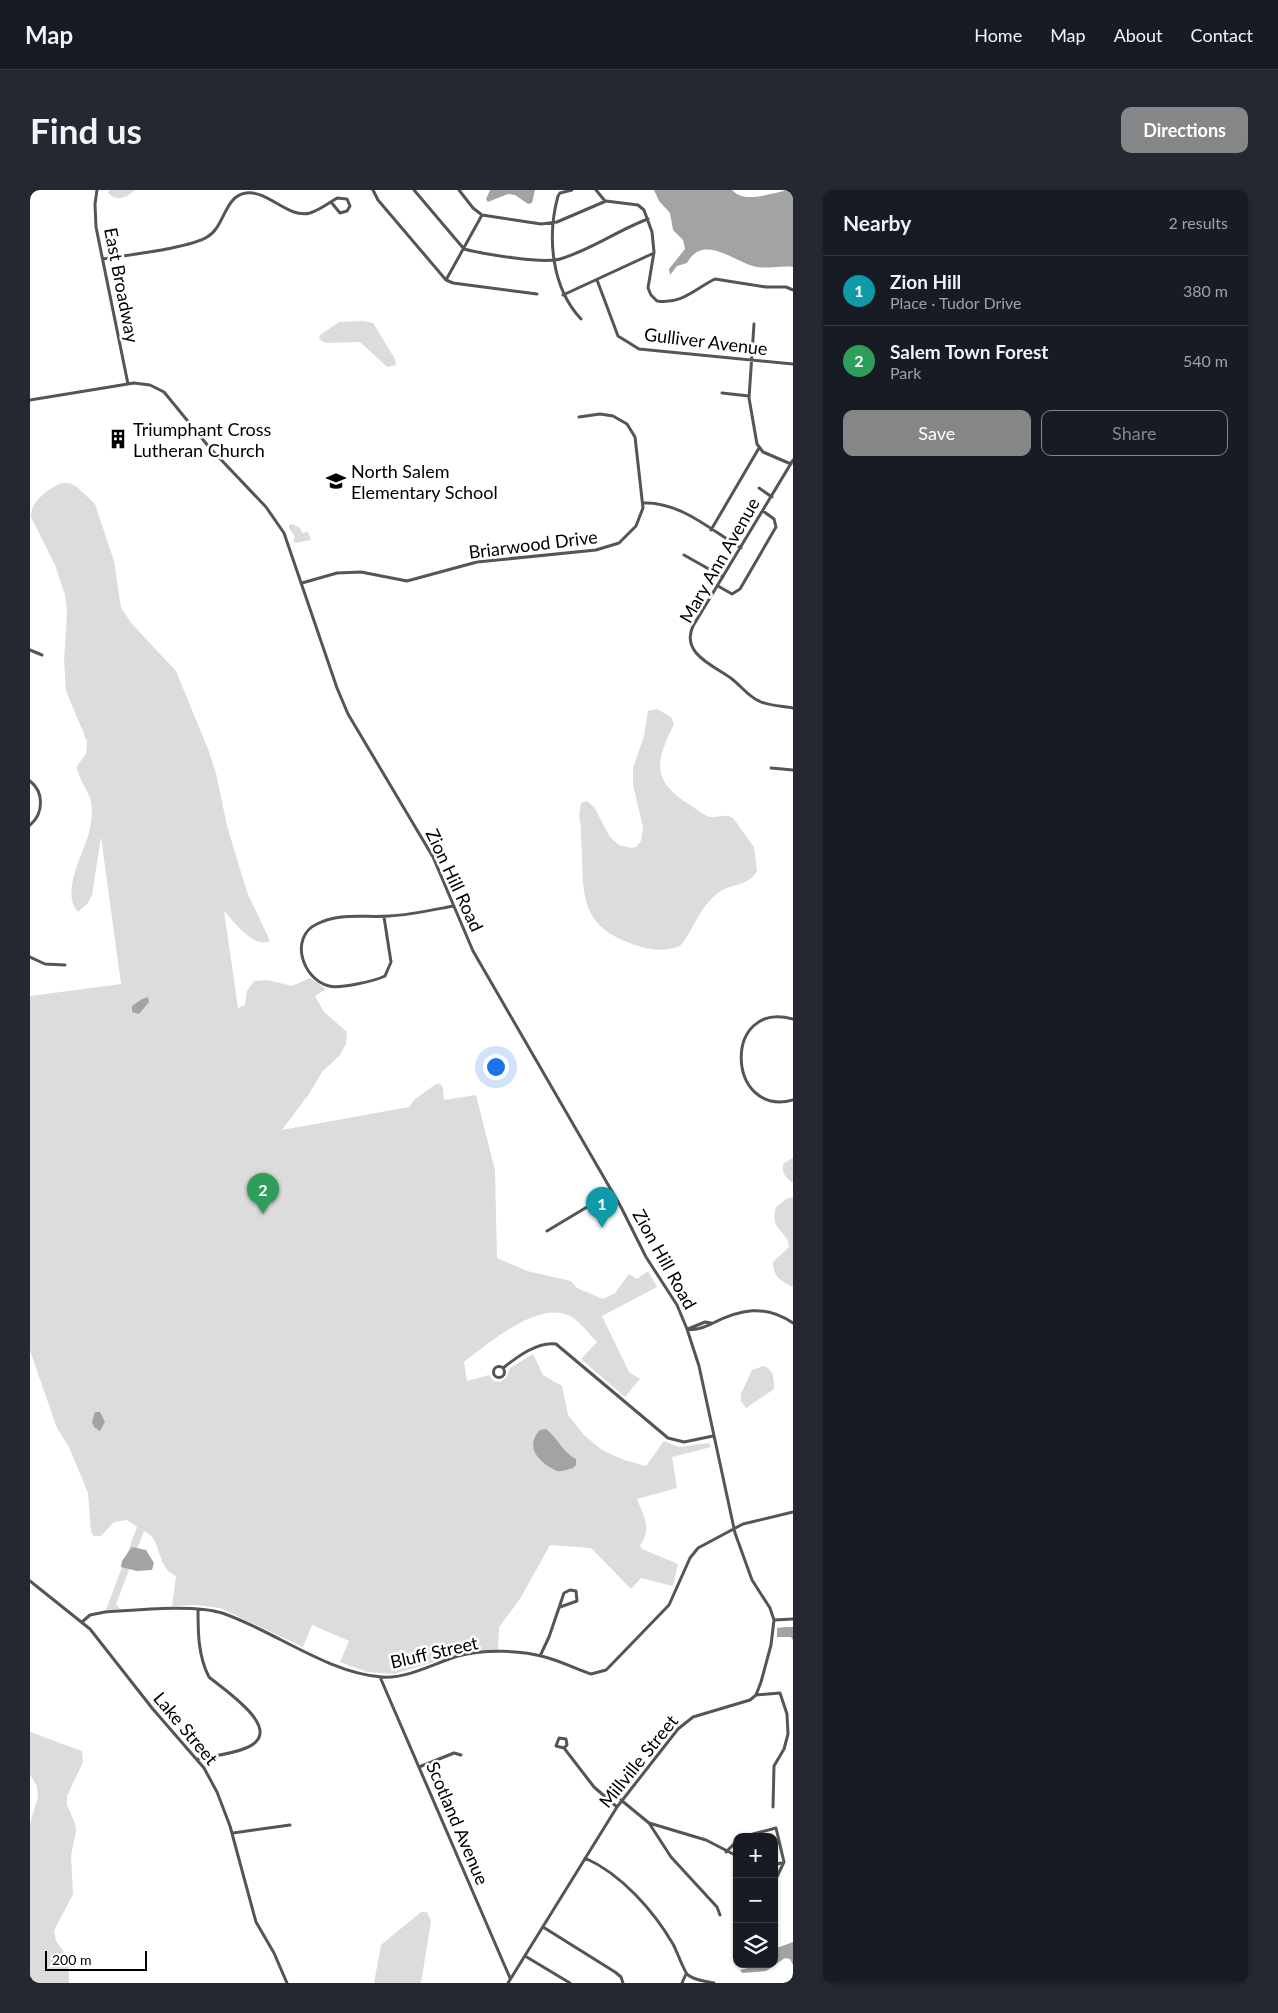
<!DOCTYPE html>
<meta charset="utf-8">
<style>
body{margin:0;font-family:Lato,sans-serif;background:#242831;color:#f1f3f6}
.controls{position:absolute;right:15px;bottom:15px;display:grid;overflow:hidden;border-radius:10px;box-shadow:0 1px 4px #0004}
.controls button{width:45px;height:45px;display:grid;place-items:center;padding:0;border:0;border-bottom:1px solid #363941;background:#171b24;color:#f1f3f6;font:25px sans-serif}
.scale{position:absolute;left:15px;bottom:12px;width:102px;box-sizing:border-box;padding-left:5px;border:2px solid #000;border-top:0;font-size:14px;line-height:18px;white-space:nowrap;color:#000;-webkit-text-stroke:4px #fff;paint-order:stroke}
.you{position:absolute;left:465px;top:876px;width:18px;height:18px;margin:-12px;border:4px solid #fff;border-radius:50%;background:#1a73e8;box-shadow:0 0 0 8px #1a73e833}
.badge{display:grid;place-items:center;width:32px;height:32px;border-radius:50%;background:#858687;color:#fff;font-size:16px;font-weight:700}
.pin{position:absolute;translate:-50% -41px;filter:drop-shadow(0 1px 2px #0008)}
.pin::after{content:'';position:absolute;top:26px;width:18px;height:15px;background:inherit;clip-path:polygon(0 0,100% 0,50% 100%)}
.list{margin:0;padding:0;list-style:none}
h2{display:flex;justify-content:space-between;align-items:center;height:65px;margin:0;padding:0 20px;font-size:21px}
h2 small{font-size:16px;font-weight:400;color:#9ea1a6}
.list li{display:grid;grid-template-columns:32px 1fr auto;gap:15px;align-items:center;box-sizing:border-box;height:70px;padding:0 20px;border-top:1px solid #363941}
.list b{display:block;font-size:19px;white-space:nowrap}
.list p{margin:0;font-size:16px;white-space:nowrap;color:#9ea1a6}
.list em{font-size:16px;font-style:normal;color:#9ea1a6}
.actions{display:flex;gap:10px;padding:15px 20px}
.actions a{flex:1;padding:11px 0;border:1px solid #858687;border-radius:10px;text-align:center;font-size:18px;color:#858687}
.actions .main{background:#858687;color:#fff}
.icon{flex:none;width:28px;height:28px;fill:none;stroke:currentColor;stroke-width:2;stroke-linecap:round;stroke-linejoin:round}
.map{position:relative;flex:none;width:763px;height:1793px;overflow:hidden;border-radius:10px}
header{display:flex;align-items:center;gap:30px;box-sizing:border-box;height:70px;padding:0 25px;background:#171b24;border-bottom:1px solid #363941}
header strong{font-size:24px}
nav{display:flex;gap:28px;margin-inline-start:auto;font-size:18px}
.intro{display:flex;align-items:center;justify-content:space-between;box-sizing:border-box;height:120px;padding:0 30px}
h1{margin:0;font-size:35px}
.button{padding:12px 22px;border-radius:10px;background:#858687;color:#fff;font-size:18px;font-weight:700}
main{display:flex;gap:30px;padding:0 30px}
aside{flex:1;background:#171b24;border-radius:10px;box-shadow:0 1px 4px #0004}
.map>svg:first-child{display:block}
.green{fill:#dcdcdc}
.water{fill:#a3a3a3}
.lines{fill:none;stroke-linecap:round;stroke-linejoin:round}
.minor{stroke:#555;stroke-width:3}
.labels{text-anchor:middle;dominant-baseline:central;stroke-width:5;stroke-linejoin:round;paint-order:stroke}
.street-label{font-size:18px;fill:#000;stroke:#fff}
.poi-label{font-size:18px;fill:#000;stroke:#fff;text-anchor:start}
</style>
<header>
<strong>Map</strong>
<nav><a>Home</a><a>Map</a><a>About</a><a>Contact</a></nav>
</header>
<div class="intro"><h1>Find us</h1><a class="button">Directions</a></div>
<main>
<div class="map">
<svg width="763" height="1793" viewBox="0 0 763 1793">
<rect width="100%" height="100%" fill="#fff"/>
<path class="green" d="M 79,0 L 105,0 C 97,8 86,12 78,3 Z
M 333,131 L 343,133 L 365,169 L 366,175 L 357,177 L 330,152 L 295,153 L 289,149 L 290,145 L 309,132 Z
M 32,293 L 40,293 L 47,297 L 65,314 L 84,371 L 91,418 L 102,434 L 146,481 L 178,559 L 186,583 L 197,636 L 217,702 L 240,751 C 224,759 204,732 194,721 L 208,818 L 215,815 L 217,801 L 224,791 L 237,790 L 262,796 L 280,788 L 296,799 L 285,806 L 294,822 L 317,842 L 316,854 L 310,865 L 292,882 L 279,904 L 252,940 L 379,917 L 385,909 L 406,894 L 410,894 L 413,898 L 414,910 L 446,905 L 465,980 L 467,1068 L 497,1081 L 541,1091 L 547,1098 L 573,1109 L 585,1103 L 599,1084 L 607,1089 L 618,1081 L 627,1097 L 572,1126 L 599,1182 L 610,1189 L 595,1207 L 551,1169 L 567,1152 C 559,1144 551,1133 542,1127 C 510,1108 458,1154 434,1172 L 437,1191 L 459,1185 L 464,1191 L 470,1192 L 476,1188 L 480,1178 L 503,1164 L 513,1185 L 532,1196 L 538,1225 L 554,1245 L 572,1260 L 594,1270 L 616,1276 L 634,1251 L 649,1257 L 679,1253 L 681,1257 L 642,1267 L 647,1298 L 607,1309 C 614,1327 622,1338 610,1356 L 612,1359 L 648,1374 L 643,1396 L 611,1388 L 601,1399 L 561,1358 L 520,1355 L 490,1409 L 469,1437 L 468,1460 L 434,1463 L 364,1484 L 337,1482 L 310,1472 L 319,1451 L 282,1435 L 273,1457 L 190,1418 L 166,1415 L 142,1416 L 146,1386 C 125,1377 133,1349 114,1341 L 86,1414 L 90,1419 L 76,1420 L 107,1337 L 97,1330 L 84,1332 L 71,1346 L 64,1346 L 61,1342 L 58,1303 L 39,1257 L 27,1238 L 0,1161 L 0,806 L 91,794 L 71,647 L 62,705 L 58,713 L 48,722 C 30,703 54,663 59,642 C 62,632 63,618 60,608 C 56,597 48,588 47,576 L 56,564 L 57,551 L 36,501 L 34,472 L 37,422 L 35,405 L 25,375 L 1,327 C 0,312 19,298 32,293 Z
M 263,334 L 270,338 L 272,343 L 278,342 L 281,350 L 265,353 L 263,351 L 265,347 L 259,338 L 259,335 Z
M 627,519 L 641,527 L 644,534 C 627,569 620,589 657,613 C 664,617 673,625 680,627 C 688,628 696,623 703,628 L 724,657 L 727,681 C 718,697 701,693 688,703 C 669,717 664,740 650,756 C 633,763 613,759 597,752 C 545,731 555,696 551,649 C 551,642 551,633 549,626 L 551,613 L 557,611 L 564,617 L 580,647 L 589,655 L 601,658 L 606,657 L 611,651 L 613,637 L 603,595 L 603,578 L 614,546 L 618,521 Z
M 763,968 L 763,993 C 756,988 750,982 754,973 Z
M 763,1007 L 763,1097 C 751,1091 743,1087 743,1072 L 759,1057 C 758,1040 739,1042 746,1017 L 756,1009 Z
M 734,1176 C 744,1180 744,1189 744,1199 L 716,1218 L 711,1211 L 711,1204 L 722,1180 Z
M 0,1542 L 52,1561 L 53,1572 L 37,1606 L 37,1615 L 45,1633 L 46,1641 L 41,1666 L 43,1704 L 24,1741 L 26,1751 L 38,1767 L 39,1793 L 0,1793 L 0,1633 L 8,1607 L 7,1596 L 0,1585 Z
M 391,1722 L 397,1722 L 401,1731 L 391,1793 L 344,1793 L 351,1755 Z"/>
<path class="water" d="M 460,0 L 505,0 L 502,13 L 498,14 L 485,5 L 478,4 L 458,12 L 456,9 Z
M 624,0 L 702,0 C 716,16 746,0 763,0 L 763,77 C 750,75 737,80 723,76 C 702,70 673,44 657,73 L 647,76 L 640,85 L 639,79 L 655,59 L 653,50 L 643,40 L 640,23 L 629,11 Z
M 118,807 L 119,812 L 109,824 L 102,822 L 102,816 L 112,809 Z
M 65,1222 L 70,1222 L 75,1232 L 70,1241 L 64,1237 L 62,1232 Z
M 516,1239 C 528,1248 533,1263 546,1269 L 546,1275 L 543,1278 C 539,1279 531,1282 527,1281 C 511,1274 493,1258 510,1240 Z
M 102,1357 L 116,1360 L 124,1373 L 122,1380 L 107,1381 L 91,1377 L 92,1371 Z
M 755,1437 L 763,1437 L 763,1450 L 761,1447 L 747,1447 L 747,1438 Z
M 763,1752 L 763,1775 L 760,1769 L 755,1768 L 736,1781 L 712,1783 L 710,1780 L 718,1778 L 718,1774 L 744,1774 L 744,1759 Z"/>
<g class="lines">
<path class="minor" d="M 67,0 L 65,14 L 66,37 L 98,194
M 343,0 L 348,10 L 416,90 L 423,93 L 507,104
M 384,0 L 434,59 C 453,64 513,74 530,69 C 561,60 588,40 618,29
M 429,0 L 443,18 L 452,25 L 511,34 L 527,32 L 576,11 L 608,15 L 614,20 L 622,42 L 624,62 L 618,98 L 621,105 L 627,111 C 651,115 666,98 685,89 L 736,97 L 756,97 L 763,100
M 542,0 L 530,3 L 528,6 C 517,46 521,97 551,129
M 566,0 L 575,11
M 73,69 C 96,65 160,58 177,47 C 195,37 194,6 216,3 C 238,0 258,29 280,23 C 290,20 299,13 307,8 L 317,9 L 320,16 L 317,21 L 310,23 L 301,12
M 416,90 L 452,25
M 567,90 L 588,146 L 609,159 L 763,174
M 533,105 L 624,63
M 724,134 L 719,208 L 727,254 L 733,262 L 761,274
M 692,203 L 719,206
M 0,210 L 104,193 L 120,195 L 134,202 L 179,257 L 236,317 L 254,343 L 307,498 L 318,524 L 403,667 L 443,761 L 591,1017 L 616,1067 L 647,1115 L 657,1139 L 669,1176 L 705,1343 L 722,1390 L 740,1418 L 744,1430 L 741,1455 L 731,1492 L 726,1505 L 720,1510 L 663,1527 L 648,1539 L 587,1617 L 478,1793
M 763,270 L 663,436 C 650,464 685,476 702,489 C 711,496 719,507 729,511 C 739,516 752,516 763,518
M 729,298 L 742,307
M 613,313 C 649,311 681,340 711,358
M 681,340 L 729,258
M 654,365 L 693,387
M 272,393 L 307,383 L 331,382 L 377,391 L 447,372 L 566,360 L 589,353 L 606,336 L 613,318 L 605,247 L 597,234 L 583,226 L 570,224 L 549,227
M 688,396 L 702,404 L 710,399 L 746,337 L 744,329 L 733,321
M 0,460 L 12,465
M 741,578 L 763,580
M 0,591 C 14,602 14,623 0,635
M 354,727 L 361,772 L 355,786 C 345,791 309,799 299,796 C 272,789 259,747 287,734 C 310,722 335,728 359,726 C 381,725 402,720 423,716
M 0,767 L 15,774 L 35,775
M 763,829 C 692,809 696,928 763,910
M 517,1041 L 582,1002
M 658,1139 C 666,1141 674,1137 681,1134 C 710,1119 735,1114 763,1133
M 658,1139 L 675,1132 L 681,1133
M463.5 1182a5.5 5.5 0 1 1 11 0a5.5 5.5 0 1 1-11 0Z
M 473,1178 C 487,1167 508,1151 526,1154 L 638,1248 L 654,1252 L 683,1246
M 0,1391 L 60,1439 L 122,1518 L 174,1578 L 187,1602 L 200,1636 L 226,1732 L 244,1763 L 257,1793
M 744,1430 L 763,1429
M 52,1432 L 60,1425 L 75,1422 C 106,1420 164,1414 192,1423 C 243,1440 297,1483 352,1487 C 377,1489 405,1473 428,1466 C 454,1459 490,1460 515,1467 C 531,1471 545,1479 561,1484 L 576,1480 L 581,1475 L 639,1415 L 660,1368 L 668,1358 L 713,1334 L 763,1322
M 510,1466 L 519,1447 L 534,1403 L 540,1400 L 546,1401 L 547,1411 L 530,1417
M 350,1487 L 480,1788
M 726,1505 L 750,1503 L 757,1524 L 758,1544 L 754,1559 L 744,1576 L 743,1617
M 534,1558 L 526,1556 L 529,1548 L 536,1549 L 537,1555 L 534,1558 L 564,1597 L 587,1617
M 168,1569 C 183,1566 202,1564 216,1558 C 258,1541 194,1500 179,1487 C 168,1466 168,1442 168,1419
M 389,1577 L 424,1563 L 431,1565
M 591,1610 L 619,1633 L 676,1650 L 707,1666
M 619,1633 L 641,1667 L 687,1717 L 690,1725
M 203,1643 L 260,1635
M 712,1647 L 746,1638 L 754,1672 L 744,1693
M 696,1662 L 707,1651
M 555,1668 C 591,1684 623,1720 643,1754 C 647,1761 654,1782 658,1785 C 666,1791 675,1791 684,1793
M 744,1675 L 751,1673
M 513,1737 L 585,1782 L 591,1787 L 593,1793
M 495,1766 L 540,1793
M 652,1793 L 656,1784"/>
</g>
<defs>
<symbol id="building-bare" viewBox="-9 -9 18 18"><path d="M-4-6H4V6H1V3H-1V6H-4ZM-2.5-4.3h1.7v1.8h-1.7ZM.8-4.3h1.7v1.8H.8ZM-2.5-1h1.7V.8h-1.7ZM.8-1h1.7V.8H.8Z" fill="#000" stroke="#fff" stroke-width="2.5" paint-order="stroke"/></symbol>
<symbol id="school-bare" viewBox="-9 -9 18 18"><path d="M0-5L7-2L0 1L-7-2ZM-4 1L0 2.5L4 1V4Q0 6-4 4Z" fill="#000" stroke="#fff" stroke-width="2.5" paint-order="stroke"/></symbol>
</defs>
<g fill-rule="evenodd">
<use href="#building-bare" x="74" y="235" width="28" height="28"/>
<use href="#school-bare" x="292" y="277" width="28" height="28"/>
</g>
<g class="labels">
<g class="street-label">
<text transform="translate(92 95) rotate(79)">East Broadway</text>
<text transform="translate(676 151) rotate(7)">Gulliver Avenue</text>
<text transform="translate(503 354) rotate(-7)">Briarwood Drive</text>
<text transform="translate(689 370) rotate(-60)">Mary Ann Avenue</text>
<text transform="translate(425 690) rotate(65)">Zion Hill Road</text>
<text transform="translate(635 1069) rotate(61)">Zion Hill Road</text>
<text transform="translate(404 1462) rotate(-13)">Bluff Street</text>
<text transform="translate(156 1538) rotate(50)">Lake Street</text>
<text transform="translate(608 1571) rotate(-51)">Millville Street</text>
<text transform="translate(428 1633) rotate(67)">Scotland Avenue</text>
</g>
<g class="poi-label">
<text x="103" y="239">Triumphant Cross<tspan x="103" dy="21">Lutheran Church</tspan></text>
<text x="321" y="281">North Salem<tspan x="321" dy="21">Elementary School</tspan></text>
</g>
</g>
</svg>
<div class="controls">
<button>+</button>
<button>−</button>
<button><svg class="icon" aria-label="layers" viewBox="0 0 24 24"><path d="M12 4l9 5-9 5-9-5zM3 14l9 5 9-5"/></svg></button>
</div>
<div class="scale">200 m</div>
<div class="you"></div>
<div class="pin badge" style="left:572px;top:1038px;background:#0f9aa8">1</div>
<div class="pin badge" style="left:233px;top:1024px;background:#2e9e5b">2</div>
</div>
<aside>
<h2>Nearby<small>2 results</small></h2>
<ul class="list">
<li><span class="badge" style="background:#0f9aa8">1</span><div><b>Zion Hill</b><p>Place · Tudor Drive</p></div><em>380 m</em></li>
<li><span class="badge" style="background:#2e9e5b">2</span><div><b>Salem Town Forest</b><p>Park</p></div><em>540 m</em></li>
</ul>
<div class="actions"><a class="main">Save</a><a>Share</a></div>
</aside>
</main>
